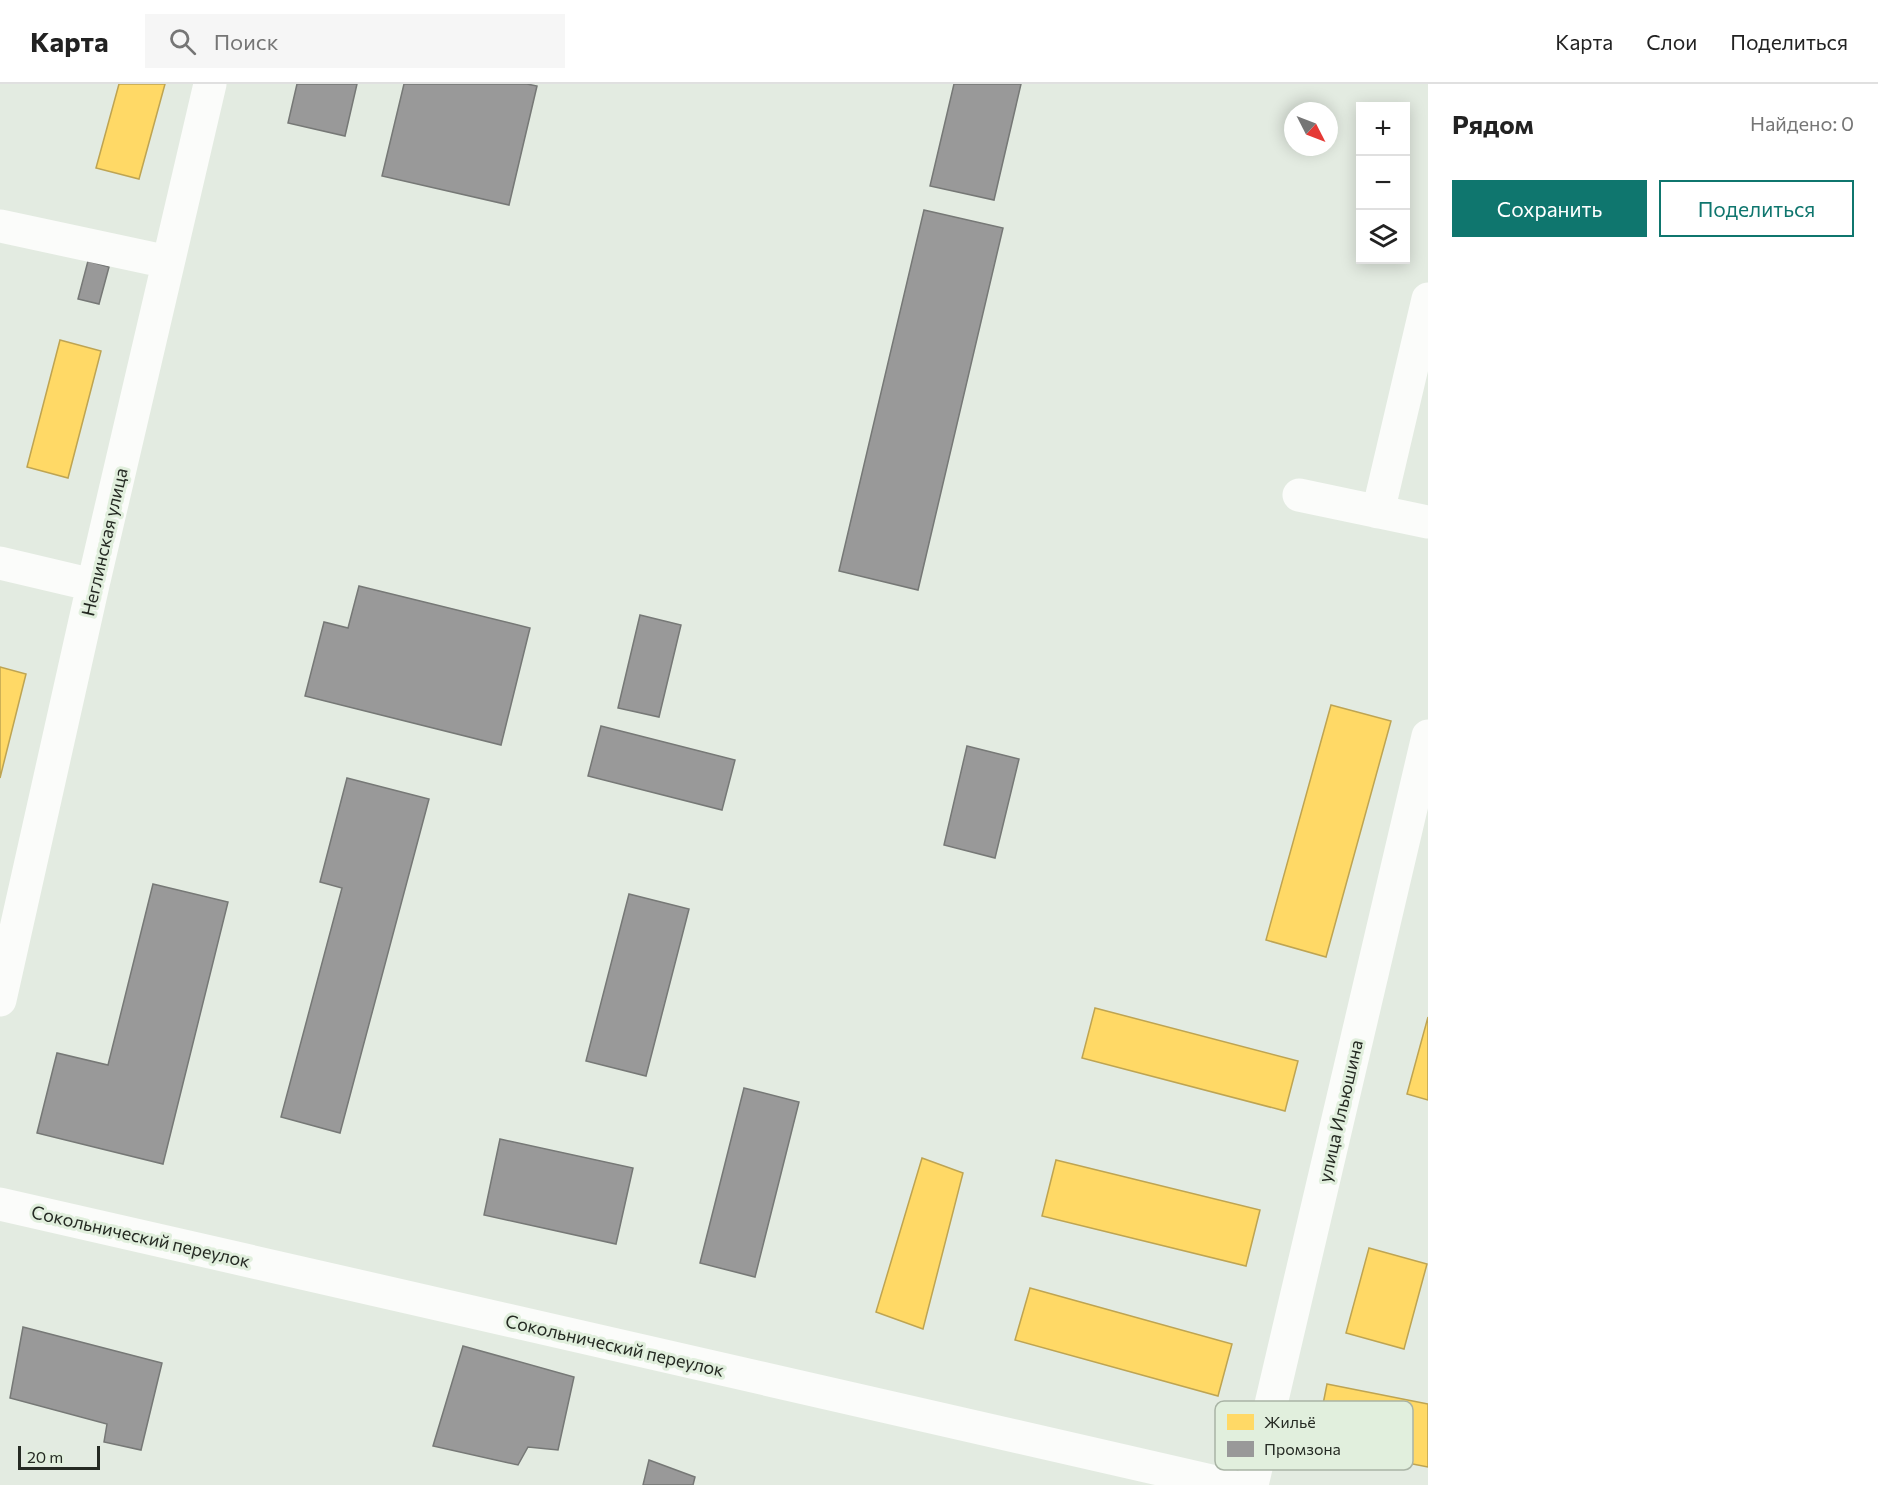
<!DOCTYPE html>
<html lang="ru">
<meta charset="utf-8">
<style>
body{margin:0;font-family:Commissioner,sans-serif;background:#f6f6f6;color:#222}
.controls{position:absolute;right:18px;top:18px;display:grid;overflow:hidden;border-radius:0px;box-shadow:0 3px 15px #0003}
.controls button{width:54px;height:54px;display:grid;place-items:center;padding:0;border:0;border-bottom:2px solid #e0e0e0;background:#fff;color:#222;font:30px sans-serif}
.compass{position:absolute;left:1284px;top:18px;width:54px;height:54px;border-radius:50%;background:#fff;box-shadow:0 3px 15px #0003;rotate:132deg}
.scale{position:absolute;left:18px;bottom:15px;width:82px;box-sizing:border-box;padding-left:6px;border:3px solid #252a23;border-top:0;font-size:16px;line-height:21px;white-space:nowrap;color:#252a23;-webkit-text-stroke:4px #e1efdd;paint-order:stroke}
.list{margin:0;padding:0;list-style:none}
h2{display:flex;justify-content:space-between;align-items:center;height:78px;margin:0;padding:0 24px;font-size:26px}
h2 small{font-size:20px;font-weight:400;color:#767676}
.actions{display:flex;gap:12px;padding:18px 24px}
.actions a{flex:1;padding:14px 0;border:2px solid #0f766e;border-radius:0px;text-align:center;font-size:21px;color:#0f766e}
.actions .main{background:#0f766e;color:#fff}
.icon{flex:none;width:33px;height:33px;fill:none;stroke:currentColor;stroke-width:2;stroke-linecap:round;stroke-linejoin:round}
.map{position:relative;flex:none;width:1428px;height:1401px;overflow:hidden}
header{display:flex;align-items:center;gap:36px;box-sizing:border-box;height:84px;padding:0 30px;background:#fff;border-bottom:2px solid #e0e0e0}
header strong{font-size:28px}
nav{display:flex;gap:33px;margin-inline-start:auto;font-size:21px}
.search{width:420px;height:54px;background:#f6f6f6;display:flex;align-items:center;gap:15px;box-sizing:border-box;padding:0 21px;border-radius:0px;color:#767676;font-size:22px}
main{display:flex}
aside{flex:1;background:#fff}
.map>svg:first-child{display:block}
.homes{fill:#ffd966;stroke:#bea452;stroke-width:1.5}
.industry{fill:#999;stroke:#767876;stroke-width:1.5}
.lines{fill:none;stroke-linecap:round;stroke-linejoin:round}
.minor{stroke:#fbfcfa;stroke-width:33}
.labels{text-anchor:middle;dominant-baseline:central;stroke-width:6;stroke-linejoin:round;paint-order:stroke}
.street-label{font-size:18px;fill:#252a23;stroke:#e1efdd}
.key{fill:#e1efdd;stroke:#a9b4a5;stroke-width:1.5}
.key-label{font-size:16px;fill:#252a23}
</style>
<header>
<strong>Карта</strong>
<div class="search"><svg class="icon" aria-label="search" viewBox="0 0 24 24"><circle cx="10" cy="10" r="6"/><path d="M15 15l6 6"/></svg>Поиск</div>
<nav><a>Карта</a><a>Слои</a><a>Поделиться</a></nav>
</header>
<main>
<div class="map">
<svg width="1428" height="1401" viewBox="0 0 1428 1401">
<rect width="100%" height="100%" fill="#e3ebe1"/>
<path class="homes" d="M 119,0 L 165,0 L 139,95 L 96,84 Z
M 60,256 L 101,267 L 68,394 L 27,383 Z
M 0,583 L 26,590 L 0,694 Z
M 1331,621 L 1391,637 L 1326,873 L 1266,856 Z
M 1095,924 L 1298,977 L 1285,1027 L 1082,974 Z
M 1428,933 L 1428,1016 L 1407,1010 Z
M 922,1074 L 963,1089 L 923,1245 L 876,1228 Z
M 1056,1076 L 1260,1126 L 1246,1182 L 1042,1132 Z
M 1369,1164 L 1427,1180 L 1404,1265 L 1346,1249 Z
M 1030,1204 L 1232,1260 L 1218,1312 L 1015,1256 Z
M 1327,1300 L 1428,1320 L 1428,1383 L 1315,1361 Z"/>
<path class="industry" d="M 297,0 L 357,0 L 345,52 L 288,39 Z
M 404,0 L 527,0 L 537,2 L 509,121 L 382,92 Z
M 954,0 L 1021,0 L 994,116 L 930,102 Z
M 924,126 L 1003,144 L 918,506 L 839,487 Z
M 88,177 L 109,183 L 99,220 L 78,215 Z
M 359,502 L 530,544 L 501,661 L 305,612 L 324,538 L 348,544 Z
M 640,531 L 681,541 L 659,633 L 618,624 Z
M 601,642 L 735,676 L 722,726 L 588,692 Z
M 967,662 L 1019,675 L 995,774 L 944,761 Z
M 347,694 L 429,715 L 340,1049 L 281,1033 L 342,804 L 320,798 Z
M 153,800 L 228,818 L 163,1080 L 37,1049 L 57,969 L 108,981 Z
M 629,810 L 689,825 L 646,992 L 586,977 Z
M 744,1004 L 799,1018 L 755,1193 L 700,1179 Z
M 500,1055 L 633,1084 L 616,1160 L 484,1131 Z
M 23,1243 L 162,1279 L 141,1366 L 104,1358 L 107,1340 L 10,1314 Z
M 463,1262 L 574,1293 L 558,1366 L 528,1363 L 518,1381 L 433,1362 Z
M 649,1376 L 695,1393 L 693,1401 L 643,1401 Z"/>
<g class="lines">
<path class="minor" d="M 0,142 L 168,178
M 1299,411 L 1428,438
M 1378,428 L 1428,215
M 0,479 L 93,501
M 0,916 L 93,501 L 210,0
M 0,1120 L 1229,1401
M 1252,1401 L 1428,652"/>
</g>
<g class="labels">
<g class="street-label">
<text transform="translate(104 458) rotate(-77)">Неглинская улица</text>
<text transform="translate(1340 1027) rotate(-77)">улица Ильюшина</text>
<text transform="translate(141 1152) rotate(13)">Сокольнический переулок</text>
<text transform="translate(615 1261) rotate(13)">Сокольнический переулок</text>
</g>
</g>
<rect x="1215" y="1317" width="198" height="69" rx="9" class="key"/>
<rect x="1227" y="1330" width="27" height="16" fill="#ffd966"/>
<rect x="1227" y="1357" width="27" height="16" fill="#999"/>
<g class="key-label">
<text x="1264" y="1344">Жильё</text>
<text x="1264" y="1371">Промзона</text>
</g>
</svg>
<div class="controls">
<button>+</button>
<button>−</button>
<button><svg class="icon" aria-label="layers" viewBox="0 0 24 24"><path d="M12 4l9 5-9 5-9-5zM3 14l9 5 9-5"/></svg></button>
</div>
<svg class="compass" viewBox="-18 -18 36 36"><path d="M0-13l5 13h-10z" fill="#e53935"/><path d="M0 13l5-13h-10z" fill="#767676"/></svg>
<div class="scale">20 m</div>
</div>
<aside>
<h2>Рядом<small>Найдено: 0</small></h2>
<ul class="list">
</ul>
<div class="actions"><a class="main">Сохранить</a><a>Поделиться</a></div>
</aside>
</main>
